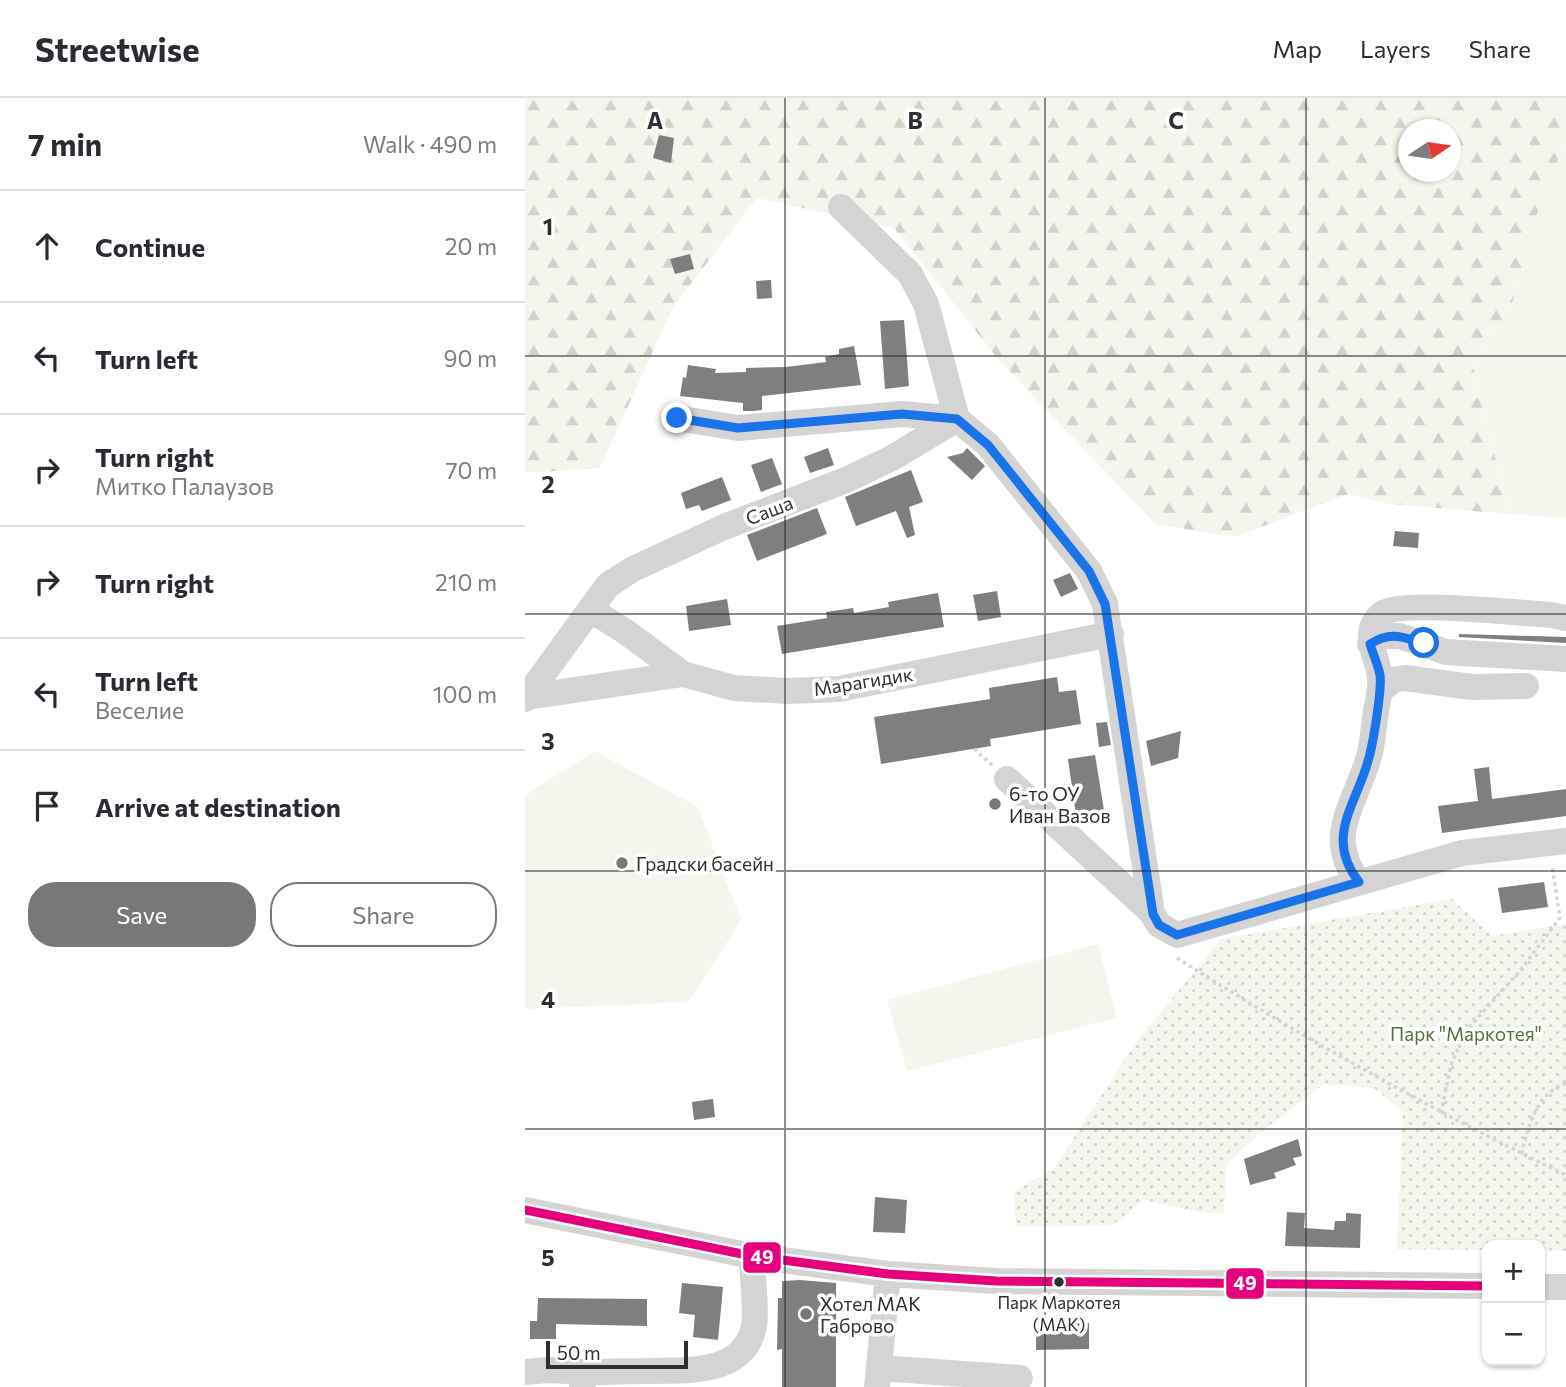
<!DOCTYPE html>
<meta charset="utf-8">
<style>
body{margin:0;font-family:Commissioner,sans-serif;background:#f2f2f3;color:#2b2b33}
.controls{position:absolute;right:21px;bottom:21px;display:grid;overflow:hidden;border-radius:14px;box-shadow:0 2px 5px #0004}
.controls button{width:63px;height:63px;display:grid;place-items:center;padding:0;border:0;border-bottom:2px solid #e1e1e2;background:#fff;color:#2b2b33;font:35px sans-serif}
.compass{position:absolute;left:873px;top:21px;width:63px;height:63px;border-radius:50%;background:#fff;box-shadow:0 2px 5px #0004;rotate:77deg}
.scale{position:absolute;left:21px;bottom:18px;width:142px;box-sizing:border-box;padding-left:7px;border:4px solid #2f2f2f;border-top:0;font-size:19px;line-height:24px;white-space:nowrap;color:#2f2f2f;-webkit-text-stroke:5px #fff;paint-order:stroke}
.stop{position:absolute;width:21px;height:21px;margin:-16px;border:5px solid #1a73e8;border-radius:50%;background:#fff}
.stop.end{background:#1a73e8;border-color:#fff;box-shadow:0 2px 7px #0008}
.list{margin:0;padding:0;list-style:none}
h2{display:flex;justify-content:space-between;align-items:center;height:91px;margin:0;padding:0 28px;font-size:30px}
h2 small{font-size:23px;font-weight:400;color:#7c7c81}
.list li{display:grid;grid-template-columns:46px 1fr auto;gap:21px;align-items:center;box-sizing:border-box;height:112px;padding:0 28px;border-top:2px solid #e1e1e2}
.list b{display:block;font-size:26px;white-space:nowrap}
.list p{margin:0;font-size:23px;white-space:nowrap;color:#7c7c81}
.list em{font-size:23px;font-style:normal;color:#7c7c81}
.actions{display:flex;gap:14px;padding:21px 28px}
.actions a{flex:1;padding:16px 0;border:2px solid #787878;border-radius:28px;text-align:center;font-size:24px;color:#787878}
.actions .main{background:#787878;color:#fff}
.icon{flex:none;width:38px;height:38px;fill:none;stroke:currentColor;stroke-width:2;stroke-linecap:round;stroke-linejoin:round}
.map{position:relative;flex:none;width:1041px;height:1289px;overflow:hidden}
header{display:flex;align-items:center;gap:42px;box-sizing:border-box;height:98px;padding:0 35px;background:#fff;border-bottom:2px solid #e1e1e2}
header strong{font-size:33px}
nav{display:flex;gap:38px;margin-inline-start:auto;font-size:24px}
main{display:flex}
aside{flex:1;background:#fff}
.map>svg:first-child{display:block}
.grass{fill:#f2f6ec}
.forest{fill:url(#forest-firs);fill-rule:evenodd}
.park{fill:url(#park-dots)}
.building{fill:#7f7f7f}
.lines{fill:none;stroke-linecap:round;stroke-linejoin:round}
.path{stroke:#d4d4d4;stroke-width:3.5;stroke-dasharray:3.5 3.5;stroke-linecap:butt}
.minor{stroke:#d4d4d4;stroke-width:26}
.bus-1-casing{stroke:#fff;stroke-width:14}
.bus-1{stroke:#e5007d;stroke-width:9}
.route{stroke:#1a73e8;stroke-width:9}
.grid{fill:none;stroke:#2f2f2f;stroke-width:2;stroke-opacity:0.55}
.poi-dot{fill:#787878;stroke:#fff;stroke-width:2.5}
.bus-dot{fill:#2f2f2f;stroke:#fff;stroke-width:2.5}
.labels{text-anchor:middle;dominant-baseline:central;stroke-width:7;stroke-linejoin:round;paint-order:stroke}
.bus-label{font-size:17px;fill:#2f2f2f;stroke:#fff}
.street-label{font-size:19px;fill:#2f2f2f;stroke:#fff}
.poi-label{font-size:19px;fill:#2f2f2f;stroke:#fff;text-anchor:start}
.park-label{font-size:19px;fill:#596f39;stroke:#fff}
.grid-label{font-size:23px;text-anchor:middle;font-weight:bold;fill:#2f2f2f;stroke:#fff;stroke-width:7;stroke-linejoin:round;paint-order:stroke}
.line-badge{stroke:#fff;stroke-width:2.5}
.badge-label{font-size:19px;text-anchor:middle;font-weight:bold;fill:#fff}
</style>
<header>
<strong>Streetwise</strong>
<nav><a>Map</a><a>Layers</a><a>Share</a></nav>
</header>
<main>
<aside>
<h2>7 min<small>Walk · 490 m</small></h2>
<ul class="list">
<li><svg class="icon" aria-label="ahead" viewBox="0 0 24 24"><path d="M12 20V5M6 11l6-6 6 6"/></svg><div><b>Continue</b></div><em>20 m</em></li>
<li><svg class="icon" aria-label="left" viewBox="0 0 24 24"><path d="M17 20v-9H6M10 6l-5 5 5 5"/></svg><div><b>Turn left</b></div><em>90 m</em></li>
<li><svg class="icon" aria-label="right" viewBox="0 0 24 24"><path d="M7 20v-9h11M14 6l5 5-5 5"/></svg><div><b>Turn right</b><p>Митко Палаузов</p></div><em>70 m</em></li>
<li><svg class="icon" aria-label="right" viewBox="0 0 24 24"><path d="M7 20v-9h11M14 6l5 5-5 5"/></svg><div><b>Turn right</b></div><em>210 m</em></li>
<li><svg class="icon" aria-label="left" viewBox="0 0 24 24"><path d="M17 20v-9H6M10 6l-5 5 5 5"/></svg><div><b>Turn left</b><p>Веселие</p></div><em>100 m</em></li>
<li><svg class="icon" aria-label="arrive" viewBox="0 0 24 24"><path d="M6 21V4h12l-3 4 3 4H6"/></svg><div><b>Arrive at destination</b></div></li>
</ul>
<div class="actions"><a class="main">Save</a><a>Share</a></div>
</aside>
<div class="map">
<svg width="1041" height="1289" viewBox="0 0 1041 1289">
<defs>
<pattern id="forest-firs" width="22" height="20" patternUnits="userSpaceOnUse" patternTransform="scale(1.75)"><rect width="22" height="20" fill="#f2f6ec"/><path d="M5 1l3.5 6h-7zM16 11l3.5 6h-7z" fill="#d0d3cb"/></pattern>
<pattern id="park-dots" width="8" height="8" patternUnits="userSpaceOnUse" patternTransform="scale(1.75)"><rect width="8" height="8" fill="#f2f6ec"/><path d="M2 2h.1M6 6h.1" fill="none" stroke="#d0d3cb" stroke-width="1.8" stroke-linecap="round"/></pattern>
</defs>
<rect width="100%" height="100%" fill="#fff"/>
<path class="grass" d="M 1041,50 L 1041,420 L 984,416 L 947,265 L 986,209 L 1022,79 Z
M 70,653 L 173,709 L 216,822 L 164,904 L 0,911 L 0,697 Z
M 573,846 L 592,920 L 382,973 L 362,902 Z"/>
<path class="forest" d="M 0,0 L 1041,0 L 1041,50 L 1022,80 L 986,209 L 947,265 L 984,416 L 864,406 L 823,396 L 710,439 L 630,426 L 473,261 L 369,130 L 232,100 L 148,209 L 75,370 L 0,375 ZM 884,32 L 926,32 L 926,74 L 884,74 Z"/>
<path class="park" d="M 927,801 L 967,838 L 1041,826 L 1041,1153 L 1015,1152 L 1015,1147 L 962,1147 L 962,1152 L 872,1151 L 878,1014 L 849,990 L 799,986 L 736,1034 L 701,1067 L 699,1115 L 674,1114 L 619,1102 L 588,1127 L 491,1129 L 489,1094 L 529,1070 L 612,943 L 696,841 Z"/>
<path class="building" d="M 134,37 L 149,40 L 146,65 L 128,60 Z
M 165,156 L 169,171 L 150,176 L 145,161 Z
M 246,182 L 247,200 L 232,201 L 231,183 Z
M 379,222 L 384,288 L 360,291 L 355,223 Z
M 329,248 L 336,287 L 237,298 L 237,312 L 228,313 L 218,313 L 218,305 L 155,298 L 158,279 L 161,280 L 163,267 L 191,271 L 190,275 L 221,274 L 221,270 L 261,269 L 301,264 L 300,259 L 314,256 L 314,251 Z
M 303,350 L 309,367 L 285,375 L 279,359 Z
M 442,350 L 460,368 L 447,382 L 422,359 L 438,355 Z
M 247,360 L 257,386 L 236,394 L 226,367 Z
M 386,372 L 398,404 L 384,409 L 390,437 L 382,440 L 371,413 L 331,428 L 320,399 Z
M 197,379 L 206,402 L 177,413 L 174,407 L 161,411 L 156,395 Z
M 292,410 L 302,436 L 232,463 L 222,437 Z
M 870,433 L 894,435 L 893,450 L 868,448 Z
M 545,475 L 553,491 L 536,499 L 528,482 Z
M 472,493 L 476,519 L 453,523 L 448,497 Z
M 413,495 L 419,529 L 257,556 L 252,528 L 302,520 L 301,514 L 328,510 L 329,515 L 364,509 L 363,504 Z
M 202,501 L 206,527 L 164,533 L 161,508 Z
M 934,536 L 1041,539 L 1041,545 L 934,539 Z
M 532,579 L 534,594 L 551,592 L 556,626 L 465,641 L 466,648 L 356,666 L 349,619 L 465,601 L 464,590 Z
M 582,624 L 586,647 L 574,649 L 571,625 Z
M 656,633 L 653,660 L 626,668 L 621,643 Z
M 570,657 L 579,712 L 551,717 L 543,661 Z
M 964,669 L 967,701 L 1041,691 L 1041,718 L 917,735 L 913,708 L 953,703 L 949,671 Z
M 1019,784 L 1023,809 L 977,815 L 973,790 Z
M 188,1001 L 190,1019 L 169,1022 L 167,1004 Z
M 773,1041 L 777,1058 L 768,1060 L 771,1067 L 749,1075 L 751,1080 L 725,1087 L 719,1061 Z
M 350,1099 L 382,1102 L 380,1135 L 348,1134 Z
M 762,1114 L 780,1115 L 779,1130 L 809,1132 L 810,1123 L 821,1123 L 821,1115 L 836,1116 L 835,1150 L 760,1148 Z
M 275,1182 L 311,1185 L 311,1289 L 257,1289 L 257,1251 L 252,1252 L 253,1200 L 257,1200 L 257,1183 Z
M 157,1185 L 198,1189 L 193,1242 L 168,1239 L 170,1217 L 154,1215 Z
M 13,1200 L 122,1201 L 122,1228 L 31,1226 L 31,1241 L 5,1241 L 5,1223 L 12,1223 Z
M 511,1225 L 564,1225 L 564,1251 L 511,1252 Z"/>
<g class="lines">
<path class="path" d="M 449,651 L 468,668
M 652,860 C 778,940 907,1012 1041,1077
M 916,1015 L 926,967 L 940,934 L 994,874 L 1035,820 L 1027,768
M 996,1056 C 1005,1026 1010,997 1041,985"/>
<path class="minor" d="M 316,109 L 385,176 L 401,206 L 432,321 L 463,347 L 564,473 L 580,506 L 627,815 L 634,827 L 652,837 L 937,755 L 1041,743
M 151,320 L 213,330 L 377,316 L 432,321
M 66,512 L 101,534 L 158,576 L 209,590 L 263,593 L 314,591 L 586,536
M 845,546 L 859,538 L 875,538 L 921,554 L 1041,561
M 854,594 L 868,582 L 880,580 L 947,589 L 1001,588
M 2,599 L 158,576
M 0,601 L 83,487 L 108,471 L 199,429 L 321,382 L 367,360 L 432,321
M 482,681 L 627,815
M 834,784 C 800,742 828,708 842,665 C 848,649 848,630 851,613 C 853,603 856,591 855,581 C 854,560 834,534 857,516 C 874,502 998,515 1026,517 L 1041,520
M 0,1112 L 227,1158 L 363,1176 L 471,1183 L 962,1188
M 1015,1189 L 1041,1189
M 354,1270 L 495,1280
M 0,1274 L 23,1272 L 62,1274
M 57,1289 L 62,1274 C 84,1274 105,1273 127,1273 C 164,1272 220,1276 229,1228 C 232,1210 227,1177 227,1158
M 352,1289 L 363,1176"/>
<defs>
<path id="bus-1" d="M 0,1112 L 227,1158 L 363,1176 L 471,1183 L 962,1188"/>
</defs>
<use href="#bus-1" class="bus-1-casing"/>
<use href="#bus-1" class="bus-1"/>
</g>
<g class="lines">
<path class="route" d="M 152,320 L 213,330 L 377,316 L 432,321 L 463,347 L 564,473 L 580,506 L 628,816 L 634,827 L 652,837 L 834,784 C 799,740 831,707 843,663 C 848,647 857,592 855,577 C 853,567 848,556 845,546 C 866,533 877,539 899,545"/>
</g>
<path class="grid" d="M 260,0 L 260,1289M 520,0 L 520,1289M 781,0 L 781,1289M 0,258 L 1041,258M 0,516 L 1041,516M 0,773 L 1041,773M 0,1031 L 1041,1031"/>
<g class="poi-dot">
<circle cx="470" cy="706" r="7"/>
<circle cx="97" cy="765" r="7"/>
<circle cx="281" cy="1216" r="7"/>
</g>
<circle class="bus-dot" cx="534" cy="1184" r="6"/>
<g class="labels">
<g class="bus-label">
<text x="534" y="1204">Парк Маркотея<tspan x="534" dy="22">(МАК)</tspan></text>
</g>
<g class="street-label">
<text transform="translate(244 412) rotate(-21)">Саша</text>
<text transform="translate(338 583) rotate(-9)">Марагидик</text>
</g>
<g class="poi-label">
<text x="484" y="695">6-то ОУ<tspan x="484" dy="22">Иван Вазов</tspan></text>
<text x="111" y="765">Градски басейн</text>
<text x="295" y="1205">Хотел МАК<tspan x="295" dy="22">Габрово</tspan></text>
</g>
<g class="park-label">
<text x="941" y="935">Парк "Маркотея"</text>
</g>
</g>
<g class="grid-label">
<text x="130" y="31">A</text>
<text x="390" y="31">B</text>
<text x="651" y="31">C</text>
<text x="23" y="137">1</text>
<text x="23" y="395">2</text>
<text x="23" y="652">3</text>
<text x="23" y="910">4</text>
<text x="23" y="1168">5</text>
</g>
<g class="line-badge">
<rect x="217" y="1143" width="40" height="33" rx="7" fill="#e5007d"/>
<rect x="700" y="1169" width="40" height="33" rx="7" fill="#e5007d"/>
</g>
<g class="badge-label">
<text x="237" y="1166">49</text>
<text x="720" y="1192">49</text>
</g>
</svg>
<div class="controls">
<button>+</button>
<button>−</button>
</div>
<svg class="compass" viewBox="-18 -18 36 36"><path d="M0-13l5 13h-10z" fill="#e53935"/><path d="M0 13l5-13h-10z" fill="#7c7c81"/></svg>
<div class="scale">50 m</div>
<div class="stop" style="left:899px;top:545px"></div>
<div class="stop end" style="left:152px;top:320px"></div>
</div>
</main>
